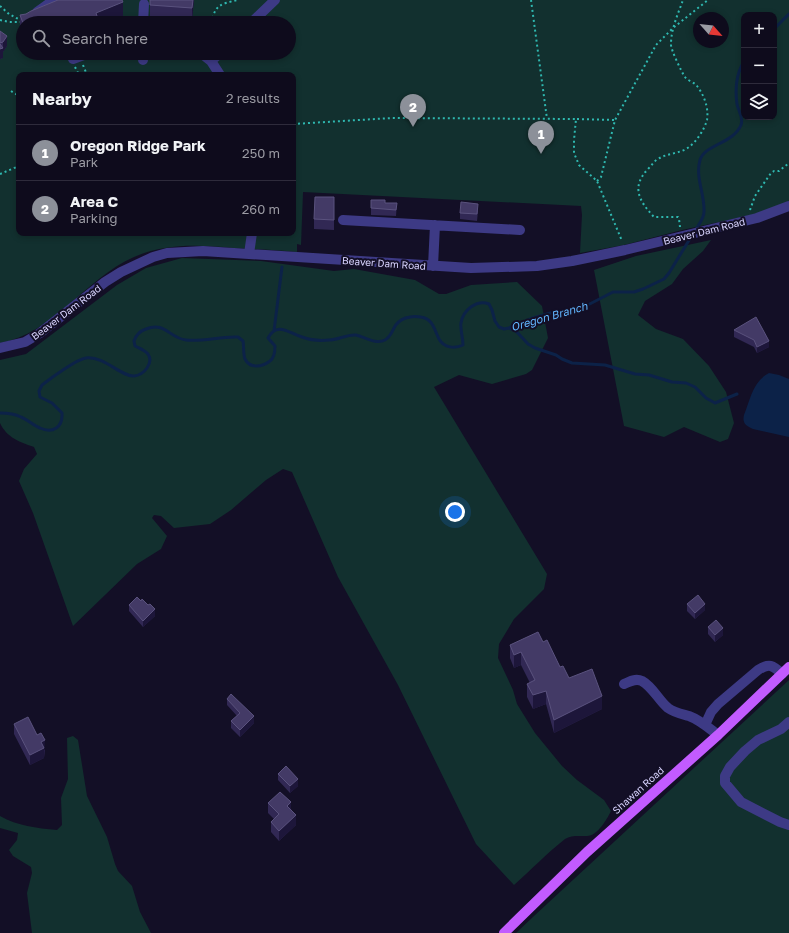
<!DOCTYPE html>
<meta charset="utf-8">
<style>
body{margin:0;font-family:"Golos Text",sans-serif;background:#1c1929;color:#f1f3f6}
.controls{position:absolute;right:12px;top:12px;display:grid;overflow:hidden;border-radius:8px;box-shadow:0 2px 6px #0003}
.controls button{width:36px;height:36px;display:grid;place-items:center;padding:0;border:0;border-bottom:1px solid #2e2b3b;background:#0e0b1c;color:#f1f3f6;font:20px sans-serif}
.compass{position:absolute;left:693px;top:12px;width:36px;height:36px;border-radius:50%;background:#0e0b1c;box-shadow:0 2px 6px #0003;rotate:117deg}
.you{position:absolute;left:455px;top:512px;width:14px;height:14px;margin:-10px;border:3px solid #fff;border-radius:50%;background:#1a73e8;box-shadow:0 0 0 6px #1a73e833}
.badge{display:grid;place-items:center;width:26px;height:26px;border-radius:50%;background:#8c9099;color:#fff;font-size:13px;font-weight:700}
.pin{position:absolute;translate:-50% -33px;filter:drop-shadow(0 1px 2px #0008)}
.pin::after{content:'';position:absolute;top:21px;width:14px;height:12px;background:inherit;clip-path:polygon(0 0,100% 0,50% 100%)}
.list{margin:0;padding:0;list-style:none}
h2{display:flex;justify-content:space-between;align-items:center;height:52px;margin:0;padding:0 16px;font-size:17px}
h2 small{font-size:13px;font-weight:400;color:#9b9ba3}
.list li{display:grid;grid-template-columns:26px 1fr auto;gap:12px;align-items:center;box-sizing:border-box;height:56px;padding:0 16px;border-top:1px solid #2e2b3b}
.list b{display:block;font-size:15px;white-space:nowrap}
.list p{margin:0;font-size:13px;white-space:nowrap;color:#9b9ba3}
.list em{font-size:13px;font-style:normal;color:#9b9ba3}
.icon{flex:none;width:22px;height:22px;fill:none;stroke:currentColor;stroke-width:2;stroke-linecap:round;stroke-linejoin:round}
.map{position:relative;flex:none;width:789px;height:933px;overflow:hidden}
.search{position:absolute;background:#0e0b1c;box-shadow:0 2px 6px #0003;left:16px;top:16px;width:280px;height:44px;display:flex;align-items:center;gap:10px;box-sizing:border-box;padding:0 14px;border-radius:22px;color:#9b9ba3;font-size:15px}
.panel{position:absolute;background:#0e0b1c;box-shadow:0 2px 6px #0003;left:16px;top:72px;width:280px;height:164px;border-radius:8px}
.map>svg:first-child{display:block}
.green{fill:#12302f;fill-rule:evenodd}
.water{fill:#0c2248}
.lines{fill:none;stroke-linecap:round;stroke-linejoin:round}
.stream{stroke:#0c2248;stroke-width:3}
.path{stroke:#2fb8b0;stroke-width:2;stroke-dasharray:2 3;stroke-linecap:butt}
.minor{stroke:#3d3a85;stroke-width:10}
.major{stroke:#c25bff;stroke-width:10}
.wall{fill:#312854}
.shaded-wall{fill:#1d163a}
.building{fill:#433a66;stroke:#5a527e}
.labels{text-anchor:middle;dominant-baseline:central;stroke-width:4;stroke-linejoin:round;paint-order:stroke}
.street-label{font-size:10px;fill:#d9d4ff;stroke:#130f26}
.water-label{font-size:11px;font-style:italic;fill:#62b6ff;stroke:#130f26}
</style>
<div class="map">
<svg width="789" height="933" viewBox="0 0 789 933">
<rect width="100%" height="100%" fill="#130f26"/>
<path class="green" d="M 0,0 L 789,0 L 789,201 L 756,214 L 682,230 L 624,245 L 580,253 L 582,215 L 581,206 L 303,192 L 301,245 L 297,244 L 297,252 C 275,250 254,249 233,248 C 200,245 166,243 134,257 C 86,278 53,334 0,343 ZM 744,15 L 774,15 L 774,117 L 744,117 ZM 699,18 L 723,18 L 723,42 L 699,42 ZM 23,23 L 289,23 L 289,53 L 23,53 ZM 19,75 L 293,75 L 293,233 L 19,233 Z
M 711,240 L 703,251 L 683,269 L 672,284 L 645,301 L 638,315 L 656,329 L 683,339 L 709,366 L 726,392 L 734,423 L 728,439 L 720,442 L 684,427 L 664,437 L 624,426 L 594,270 L 636,256 Z
M 182,258 L 261,261 L 334,271 L 354,269 L 415,280 L 439,294 L 446,294 L 471,285 L 517,282 L 542,306 L 548,338 L 532,370 L 526,374 L 492,384 L 459,375 L 434,387 L 547,574 L 544,589 L 514,619 L 499,644 L 498,658 L 513,690 L 517,704 L 535,733 L 562,766 L 577,780 L 604,800 L 611,811 C 607,819 597,837 586,836 C 579,836 571,835 565,839 C 547,853 531,870 514,885 L 476,844 L 398,685 L 338,577 L 292,472 L 283,469 L 266,480 L 231,510 L 210,524 L 174,528 L 161,516 L 154,515 L 152,518 L 167,536 L 161,549 L 137,564 L 73,626 L 33,513 L 19,481 L 24,469 L 37,454 L 34,447 C 20,442 7,438 0,423 L 0,360 L 26,354 L 117,285 L 146,268 Z
M 789,680 L 789,933 L 516,933 L 534,916 Z
M 73,736 L 78,740 L 87,796 L 107,837 L 115,864 L 118,871 L 132,886 L 140,912 L 151,933 L 32,933 L 27,893 L 32,873 L 31,867 L 13,856 L 9,850 L 17,840 L 18,833 L 0,828 L 0,816 C 18,826 36,828 57,830 L 62,825 L 61,798 L 68,779 L 67,738 Z"/>
<path class="water" d="M 769,373 L 779,375 L 789,379 L 789,437 L 753,429 C 746,426 742,423 744,415 C 750,400 753,381 769,373 Z"/>
<g class="lines">
<path class="stream" d="M 774,29 L 789,14
M 695,231 C 698,225 704,219 704,212 C 705,194 695,178 700,160 C 705,144 733,144 741,125 C 744,117 738,111 737,104 C 735,91 736,73 744,62
M 509,328 L 516,331 L 528,344 L 535,348 L 556,355 L 562,359 L 572,363 L 605,365 L 635,374 L 649,375 L 672,382 L 686,383 L 695,387 L 706,398 L 715,403 L 737,394
M 274,331 L 282,267
M 0,413 C 7,413 15,414 21,417 C 28,420 33,425 40,428 C 53,434 63,427 62,413 L 52,403 L 40,397 L 39,391 L 42,385 C 51,378 77,359 86,358 C 105,356 121,377 134,376 C 144,375 154,363 148,354 C 145,350 139,348 135,346 L 134,341 C 136,335 140,331 146,329 C 165,321 169,338 186,340 C 203,342 221,336 238,337 L 243,341 C 244,346 243,354 245,359 C 250,369 262,367 270,361 C 274,358 275,351 275,346 L 268,338 C 277,321 289,333 302,337 C 310,340 320,341 329,340 C 338,340 347,334 356,335 C 365,337 376,345 385,340 C 390,337 392,332 394,328 C 399,318 411,315 421,317 C 433,319 434,329 439,339 C 444,348 455,349 463,345 C 463,337 460,330 461,323 C 463,310 477,299 489,304 L 492,310 L 495,321 L 499,327 L 504,329 L 509,328 L 533,318 L 554,312 L 570,312 L 580,309 L 613,292 L 634,292 L 643,289 L 664,279 L 669,273 L 691,237"/>
<path class="path" d="M 531,0 L 547,119
M 0,6 L 9,14 L 22,21
M 0,20 L 9,22 L 22,22
M 212,23 C 214,5 221,4 237,0
M 83,65 L 87,75
M 75,67 L 79,75
M 11,91 L 19,96
M 577,119 L 615,120
M 293,124 L 392,118 L 576,119 L 574,140 L 574,153 L 579,165 L 597,181 L 622,241
M 0,174 L 19,166
M 597,181 L 601,177 L 615,120 L 656,45 L 673,28 L 708,0
M 750,210 L 755,196 L 771,173 L 774,171 L 779,171 L 789,163
M 680,227 L 679,219 L 678,217 L 654,217 C 638,200 631,186 649,168 C 652,165 654,161 658,159 C 667,153 680,154 689,147 C 697,141 704,130 707,120 C 709,108 704,95 697,86 C 694,82 688,81 685,77 C 682,73 670,48 671,44 C 671,29 678,14 683,0"/>
<path class="minor" d="M 37,12 L 54,0
M 143,23 L 144,4
M 251,23 L 275,0
M 143,53 L 143,60
M 201,53 L 211,61 L 220,75
M 73,59 L 89,53
M 211,61 L 220,53
M 343,220 L 520,230
M 249,254 L 252,233
M 433,266 L 435,225
M 0,348 L 25,342 L 40,333 L 105,282 L 121,272 L 153,257 L 167,253 L 203,251 L 249,254 L 471,268 L 537,266 L 572,261 L 625,250 L 757,218 L 789,206
M 624,684 C 630,681 636,678 642,681 C 653,687 659,701 668,708 C 675,713 682,714 689,716 C 700,720 709,728 718,735
M 789,722 L 781,729 L 758,740 L 745,751 L 730,767 L 725,776 L 725,783 L 741,802 L 780,822 L 789,825
M 705,725 L 711,712 L 718,704 L 758,670 C 769,663 773,665 782,674"/>
<path class="major" d="M 504,933 L 587,852 L 718,735 L 789,667"/>
</g>
<path class="wall" d="M 149,0 L 194,0 L 192,21 L 150,18 L 150,1 Z
M 20,15 L 123,16 L 23,23 L 23,36 L 20,29 Z
M 0,31 L 7,46 L 3,52 L 3,58 L 0,59 Z
M 30,53 L 45,53 L 32,58 Z
M 371,200 L 385,203 L 397,203 L 396,216 L 371,215 Z
M 334,207 L 334,230 L 314,229 L 314,219 Z
M 478,211 L 477,221 L 460,219 L 460,213 Z
M 734,330 L 769,347 L 757,353 L 754,347 L 734,337 Z
M 687,604 L 705,610 L 695,619 L 687,611 Z
M 129,605 L 155,616 L 143,627 L 129,611 Z
M 708,627 L 723,635 L 715,642 L 708,634 Z
M 543,642 L 560,667 L 569,678 L 602,709 L 554,733 L 546,704 L 533,709 L 527,697 L 527,684 L 530,683 L 521,665 L 514,668 L 510,658 L 510,645 Z
M 227,699 L 254,723 L 240,737 L 231,728 L 231,721 L 237,716 L 227,705 Z
M 14,724 L 45,750 L 44,758 L 30,765 L 14,734 Z
M 278,774 L 298,786 L 290,793 L 278,780 Z
M 268,803 L 291,809 L 296,825 L 279,841 L 271,832 L 271,822 L 274,819 L 268,813 Z"/>
<path class="shaded-wall" d="M 193,0 L 194,0 L 192,21 L 192,8 Z
M 123,2 L 123,16 L 104,23 L 96,23 L 96,13 Z
M 7,36 L 7,46 L 3,52 L 3,42 Z
M 3,48 L 3,58 L 0,59 L 0,49 Z
M 32,53 L 45,53 L 32,58 Z
M 769,341 L 769,347 L 757,353 L 757,347 Z
M 705,604 L 705,610 L 695,619 L 695,613 Z
M 155,609 L 155,616 L 143,627 L 143,621 Z
M 723,628 L 723,635 L 715,642 L 715,635 Z
M 521,652 L 521,665 L 514,668 L 514,655 Z
M 546,691 L 546,704 L 533,709 L 533,695 Z
M 602,696 L 602,709 L 554,733 L 554,720 Z
M 254,716 L 254,723 L 240,737 L 240,730 Z
M 45,740 L 44,758 L 30,765 L 30,755 L 41,742 Z
M 298,779 L 298,786 L 290,793 L 290,786 Z
M 291,802 L 291,812 L 287,806 Z
M 296,815 L 296,825 L 279,841 L 279,831 Z"/>
<path class="building" d="M 58,0 L 122,0 L 123,2 L 96,13 L 99,22 L 96,23 L 23,23 L 20,15 L 26,14 L 31,11 Z
M 150,0 L 193,0 L 192,8 L 150,5 Z
M 0,31 L 7,36 L 3,42 L 0,43 Z
M 0,44 L 3,48 L 0,49 Z
M 315,197 L 334,197 L 334,220 L 314,219 Z
M 371,200 L 385,200 L 385,203 L 397,203 L 396,210 L 371,208 Z
M 461,202 L 478,204 L 477,214 L 460,213 Z
M 756,317 L 769,341 L 757,347 L 754,340 L 734,330 Z
M 698,595 L 705,604 L 695,613 L 687,604 Z
M 137,597 L 141,601 L 142,599 L 148,605 L 150,604 L 155,609 L 143,621 L 129,605 Z
M 716,620 L 723,628 L 715,635 L 708,627 Z
M 538,632 L 543,642 L 547,640 L 560,667 L 563,666 L 569,678 L 592,669 L 602,696 L 554,720 L 546,691 L 533,695 L 527,684 L 535,680 L 521,652 L 514,655 L 510,645 Z
M 231,694 L 254,716 L 240,730 L 231,721 L 240,713 L 227,699 Z
M 28,717 L 37,735 L 41,733 L 45,740 L 41,742 L 44,748 L 30,755 L 14,724 Z
M 286,766 L 298,779 L 290,786 L 278,774 Z
M 280,792 L 291,802 L 287,806 L 296,815 L 279,831 L 271,822 L 279,814 L 268,803 Z"/>
<g class="labels">
<g class="street-label">
<text transform="translate(704 231) rotate(-14)">Beaver Dam Road</text>
<text transform="translate(384 263) rotate(4)">Beaver Dam Road</text>
<text transform="translate(66 312) rotate(-37)">Beaver Dam Road</text>
<text transform="translate(638 790) rotate(-42)">Shawan Road</text>
</g>
<g class="water-label">
<text transform="translate(549 316) rotate(-16)">Oregon Branch</text>
</g>
</g>
</svg>
<div class="controls">
<button>+</button>
<button>−</button>
<button><svg class="icon" aria-label="layers" viewBox="0 0 24 24"><path d="M12 4l9 5-9 5-9-5zM3 14l9 5 9-5"/></svg></button>
</div>
<svg class="compass" viewBox="-18 -18 36 36"><path d="M0-13l5 13h-10z" fill="#e53935"/><path d="M0 13l5-13h-10z" fill="#9b9ba3"/></svg>
<div class="you"></div>
<div class="pin badge" style="left:541px;top:154px">1</div>
<div class="pin badge" style="left:413px;top:127px">2</div>
<div class="search"><svg class="icon" aria-label="search" viewBox="0 0 24 24"><circle cx="10" cy="10" r="6"/><path d="M15 15l6 6"/></svg>Search here</div>
<section class="panel">
<h2>Nearby<small>2 results</small></h2>
<ul class="list">
<li><span class="badge">1</span><div><b>Oregon Ridge Park</b><p>Park</p></div><em>250 m</em></li>
<li><span class="badge">2</span><div><b>Area C</b><p>Parking</p></div><em>260 m</em></li>
</ul>
</section>
</div>
